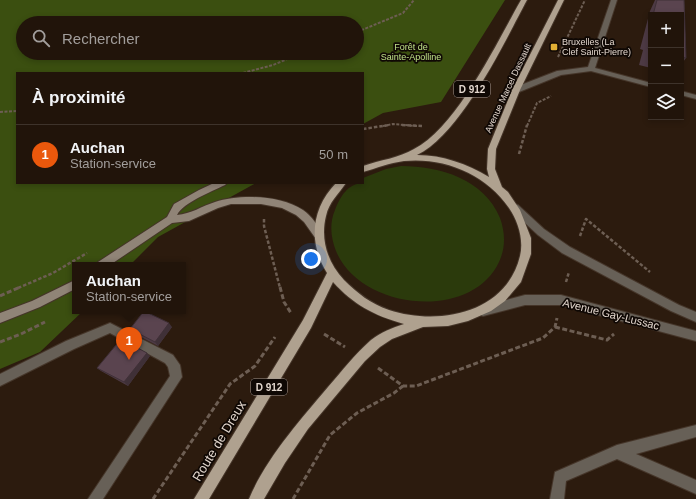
<!DOCTYPE html>
<html lang="fr">
<meta charset="utf-8">
<style>
body{margin:0;font-family:Arial,sans-serif;background:#2d2118;color:#f1f3f6}
.controls{position:absolute;right:12px;top:12px;display:grid;overflow:hidden;border-radius:0px;box-shadow:0 2px 6px #0003}
.controls button{width:36px;height:36px;display:grid;place-items:center;padding:0;border:0;border-bottom:1px solid #3e332b;background:#21140a;color:#f1f3f6;font:20px sans-serif}
.you{position:absolute;left:311px;top:259px;width:14px;height:14px;margin:-10px;border:3px solid #fff;border-radius:50%;background:#1a73e8;box-shadow:0 0 0 6px #1a73e833}
.badge{display:grid;place-items:center;width:26px;height:26px;border-radius:50%;background:#ea580c;color:#fff;font-size:13px;font-weight:700}
.pin{position:absolute;translate:-50% -33px;filter:drop-shadow(0 1px 2px #0008)}
.pin::after{content:'';position:absolute;top:21px;width:14px;height:12px;background:inherit;clip-path:polygon(0 0,100% 0,50% 100%)}
.popup{position:absolute;left:72px;top:262px;width:114px;height:52px;box-sizing:border-box;display:grid;place-content:center;border-radius:0px;background:#21140a;filter:drop-shadow(0 1px 3px #0005);font-size:13px;white-space:nowrap;color:#a29e9c}
.popup b{font-size:15px;color:#f1f3f6}
.popup::after{content:'';position:absolute;left:50%;top:100%;margin-left:-8px;border:8px solid transparent;border-top-color:#21140a}
.list{margin:0;padding:0;list-style:none}
h2{display:flex;justify-content:space-between;align-items:center;height:52px;margin:0;padding:0 16px;font-size:17px}
h2 small{font-size:13px;font-weight:400;color:#a29e9c}
.list li{display:grid;grid-template-columns:26px 1fr auto;gap:12px;align-items:center;box-sizing:border-box;height:60px;padding:0 16px;border-top:1px solid #3e332b}
.list b{display:block;font-size:15px;white-space:nowrap}
.list p{margin:0;font-size:13px;white-space:nowrap;color:#a29e9c}
.list em{font-size:13px;font-style:normal;color:#a29e9c}
.icon{flex:none;width:22px;height:22px;fill:none;stroke:currentColor;stroke-width:2;stroke-linecap:round;stroke-linejoin:round}
.map{position:relative;flex:none;width:696px;height:499px;overflow:hidden}
.search{position:absolute;background:#21140a;box-shadow:0 2px 6px #0003;left:16px;top:16px;width:348px;height:44px;display:flex;align-items:center;gap:10px;box-sizing:border-box;padding:0 14px;border-radius:22px;color:#a29e9c;font-size:15px}
.panel{position:absolute;background:#21140a;box-shadow:0 2px 6px #0003;left:16px;top:72px;width:348px;height:112px;border-radius:0px}
.map>svg:first-child{display:block}
.green{fill:#2b3a0c}
.forest{fill:#3b4f10;fill-rule:evenodd}
.lines{fill:none;stroke-linecap:round;stroke-linejoin:round}
.lane-casing{stroke:#453529;stroke-width:2}
.street-casing{stroke:#453529;stroke-width:2}
.secondary-casing{stroke:#453529;stroke-width:2}
.primary-casing{stroke:#453529;stroke-width:2}
.path-far2{stroke:#6d5e53;stroke-width:2;stroke-dasharray:3 1.5;stroke-linecap:butt}
.path-far1{stroke:#6d5e53;stroke-width:2.5;stroke-dasharray:3.5 2;stroke-linecap:butt}
.path{stroke:#6d5e53;stroke-width:3;stroke-dasharray:5 2.5;stroke-linecap:butt}
.lane{fill:#676057;fill-rule:evenodd}
.street{fill:#676057;fill-rule:evenodd}
.secondary{fill:#908477;fill-rule:evenodd}
.primary{fill:#afa18f;fill-rule:evenodd}
.wall{fill:#4d3a44}
.shaded-wall{fill:#3f3037}
.building{fill:#5a444f;stroke:#3f3037}
.poi-dot{fill:#e1af34;stroke:#0f0804;stroke-width:1.5}
.labels{text-anchor:middle;dominant-baseline:central;stroke-width:3.5;stroke-linejoin:round;paint-order:stroke}
.far-poi-label{font-size:9px;fill:#e2d6cd;stroke:#0f0804;text-anchor:start}
.far-park-label{font-size:9px;fill:#c0e289;stroke:#0f0804}
.far-street-label{font-size:9px;fill:#e2d6cd;stroke:#0f0804}
.shield{fill:#0f0804;stroke:#a39891;stroke-width:1}
.shield-label{font-size:10px;font-weight:bold;fill:#e2d6cd}
.street-label{font-size:11px;fill:#e2d6cd;stroke:#0f0804}
.near-street-label{font-size:13px;fill:#e2d6cd;stroke:#0f0804}
</style>
<div class="map">
<svg width="696" height="499" viewBox="0 0 696 499">
<rect width="100%" height="100%" fill="#2c1b0e"/>
<path class="green" d="M 401,166 C 440,166 484,179 500,218 C 505,232 506,247 499,262 C 471,322 360,310 336,251 C 331,238 329,224 335,210 C 340,197 348,183 363,183 L 363,178 L 386,169 Z"/>
<path class="forest" d="M 0,0 L 505,0 L 441,102 L 383,113 L 363,124 L 363,73 L 17,73 L 17,183 L 256,183 L 158,237 L 130,265 L 75,265 L 75,311 L 83,311 L 40,352 L 0,369 ZM 23,23 L 357,23 L 357,53 L 23,53 Z"/>
<g class="lines">
<defs>
<path id="lane" d="M 110,323 L 173,355 L 180,365 L 182,377 L 103,499 L 88,499 L 170,376 L 168,367 L 165,363 L 110,333 L 74,349 L 0,386 L 0,374 L 66,341 Z
M 696,425 L 696,437 L 636,454 L 696,480 L 696,494 L 617,459 L 566,481 L 564,499 L 550,499 L 555,472 L 617,445 Z"/>
<path id="street" d="M 611,0 L 617,0 L 595,68 L 651,83 L 651,87 L 591,71 L 561,75 L 519,92 L 513,92 L 513,88 L 557,71 L 588,67 Z
M 681,91 L 696,95 L 696,99 L 681,95 Z
M 515,204 L 518,205 L 544,229 L 570,247 L 679,305 L 696,312 L 696,322 L 671,311 L 562,253 L 538,235 L 512,211 L 510,208 Z
M 525,295 L 561,295 L 696,331 L 696,341 L 561,305 L 525,305 L 483,316 L 479,314 L 478,311 L 479,308 L 483,306 Z"/>
<path id="secondary" d="M 214,183 L 227,183 L 225,185 C 211,192 184,202 177,215 C 191,214 202,206 215,202 C 240,194 280,195 303,210 C 311,215 319,227 324,236 L 322,239 L 316,239 L 304,222 L 296,215 L 282,208 L 261,204 L 231,204 L 218,208 L 189,221 L 172,223 L 110,265 L 97,265 L 98,262 L 167,217 L 174,204 L 199,190 Z
M 75,280 L 75,289 L 40,307 L 0,323 L 0,313 L 32,301 Z"/>
<path id="primary" d="M 521,0 L 527,0 C 504,43 461,134 417,155 C 443,155 467,164 489,177 L 487,169 L 488,149 L 512,90 L 558,0 L 564,0 L 520,90 L 496,149 L 495,169 L 502,187 L 508,192 L 520,210 L 531,238 L 531,254 L 521,282 L 505,301 L 491,311 L 468,321 L 448,326 L 423,327 L 392,339 L 380,347 L 365,361 L 308,429 L 285,463 L 264,499 L 249,499 C 265,460 300,420 328,387 C 342,371 355,354 371,340 C 381,332 392,328 404,324 C 373,315 354,305 333,282 L 311,328 L 209,499 L 194,499 L 303,320 L 327,273 C 308,243 311,209 336,183 L 346,183 C 338,195 329,202 326,216 C 320,240 328,263 344,280 C 357,293 371,304 389,310 C 438,326 506,314 520,256 C 524,240 518,221 509,208 C 486,174 444,157 404,161 C 389,163 377,168 363,172 L 363,166 C 380,160 399,158 414,149 C 457,127 497,42 521,0 Z"/>
</defs>
<use href="#lane" class="lane-casing"/>
<use href="#street" class="street-casing"/>
<use href="#secondary" class="secondary-casing"/>
<use href="#primary" class="primary-casing"/>
<path class="path-far2" d="M 357,32 L 403,13 L 414,0
M 558,57 L 585,0
M 243,73 L 273,65 L 302,53
M 0,112 L 17,111
M 383,126 L 393,124 L 417,126
M 527,126 L 537,103 L 551,96"/>
<path class="path-far1" d="M 402,125 L 422,126
M 363,129 L 389,125
M 519,154 L 527,125
M 264,219 L 264,226 L 280,288
M 580,236 L 586,219 L 650,272
M 566,282 L 569,272
M 18,288 L 53,273 L 87,253"/>
<path class="path" d="M 280,287 L 284,302 L 291,313
M 0,296 L 20,287
M 555,327 L 607,340 L 614,334
M 324,334 L 345,347
M 0,342 L 21,334 L 45,322
M 378,368 L 403,386 L 416,386 L 543,338 L 555,327 L 557,318
M 153,499 L 230,384 L 255,366 L 275,337
M 293,499 L 330,435 L 357,413 L 394,393 L 403,386"/>
<use href="#lane" class="lane"/>
<use href="#street" class="street"/>
<use href="#secondary" class="secondary"/>
<use href="#primary" class="primary"/>
</g>
<path class="wall" d="M 655,0 L 684,0 L 686,58 L 681,65 L 681,15 L 651,15 L 651,68 L 639,65 L 643,50 L 640,49 L 650,11 Z
M 172,327 L 158,346 L 133,333 L 130,329 Z
M 150,356 L 128,386 L 101,371 L 97,368 Z"/>
<path class="shaded-wall" d="M 169,323 L 172,327 L 158,346 L 155,342 Z
M 147,353 L 150,356 L 128,386 L 124,382 Z"/>
<path class="building" d="M 657,0 L 684,0 L 686,58 L 681,57 L 681,15 L 653,15 Z
M 651,23 L 651,33 L 649,33 Z
M 651,36 L 651,49 L 648,49 Z
M 144,311 L 169,323 L 155,342 L 130,329 Z
M 121,339 L 147,353 L 124,382 L 97,368 Z"/>
<rect class="poi-dot" x="550" y="43" width="8" height="8" rx="2"/>
<g class="labels">
<g class="far-poi-label">
<text x="562" y="42">Bruxelles (La<tspan x="562" dy="10">Clef Saint-Pierre)</tspan></text>
</g>
<g class="far-park-label">
<text x="411" y="47">Forêt de<tspan x="411" dy="10">Sainte-Apolline</tspan></text>
</g>
<g class="far-street-label">
<text transform="translate(508 88) rotate(-65)">Avenue Marcel Dassault</text>
</g>
<g class="shield">
<rect x="454" y="81" width="36" height="16" rx="3"/>
<rect x="251" y="379" width="36" height="16" rx="3"/>
</g>
<g class="shield-label">
<text x="472" y="89">D 912</text>
<text x="269" y="387">D 912</text>
</g>
<g class="street-label">
<text transform="translate(611 314) rotate(14)">Avenue Gay-Lussac</text>
</g>
<g class="near-street-label">
<text transform="translate(219 441) rotate(-59)">Route de Dreux</text>
</g>
</g>
</svg>
<div class="controls">
<button>+</button>
<button>−</button>
<button><svg class="icon" aria-label="layers" viewBox="0 0 24 24"><path d="M12 4l9 5-9 5-9-5zM3 14l9 5 9-5"/></svg></button>
</div>
<div class="you"></div>
<div class="pin badge" style="left:129px;top:360px">1</div>
<div class="popup"><b>Auchan</b>Station-service</div>
<div class="search"><svg class="icon" aria-label="search" viewBox="0 0 24 24"><circle cx="10" cy="10" r="6"/><path d="M15 15l6 6"/></svg>Rechercher</div>
<section class="panel">
<h2>À proximité<small></small></h2>
<ul class="list">
<li><span class="badge">1</span><div><b>Auchan</b><p>Station-service</p></div><em>50 m</em></li>
</ul>
</section>
</div>
